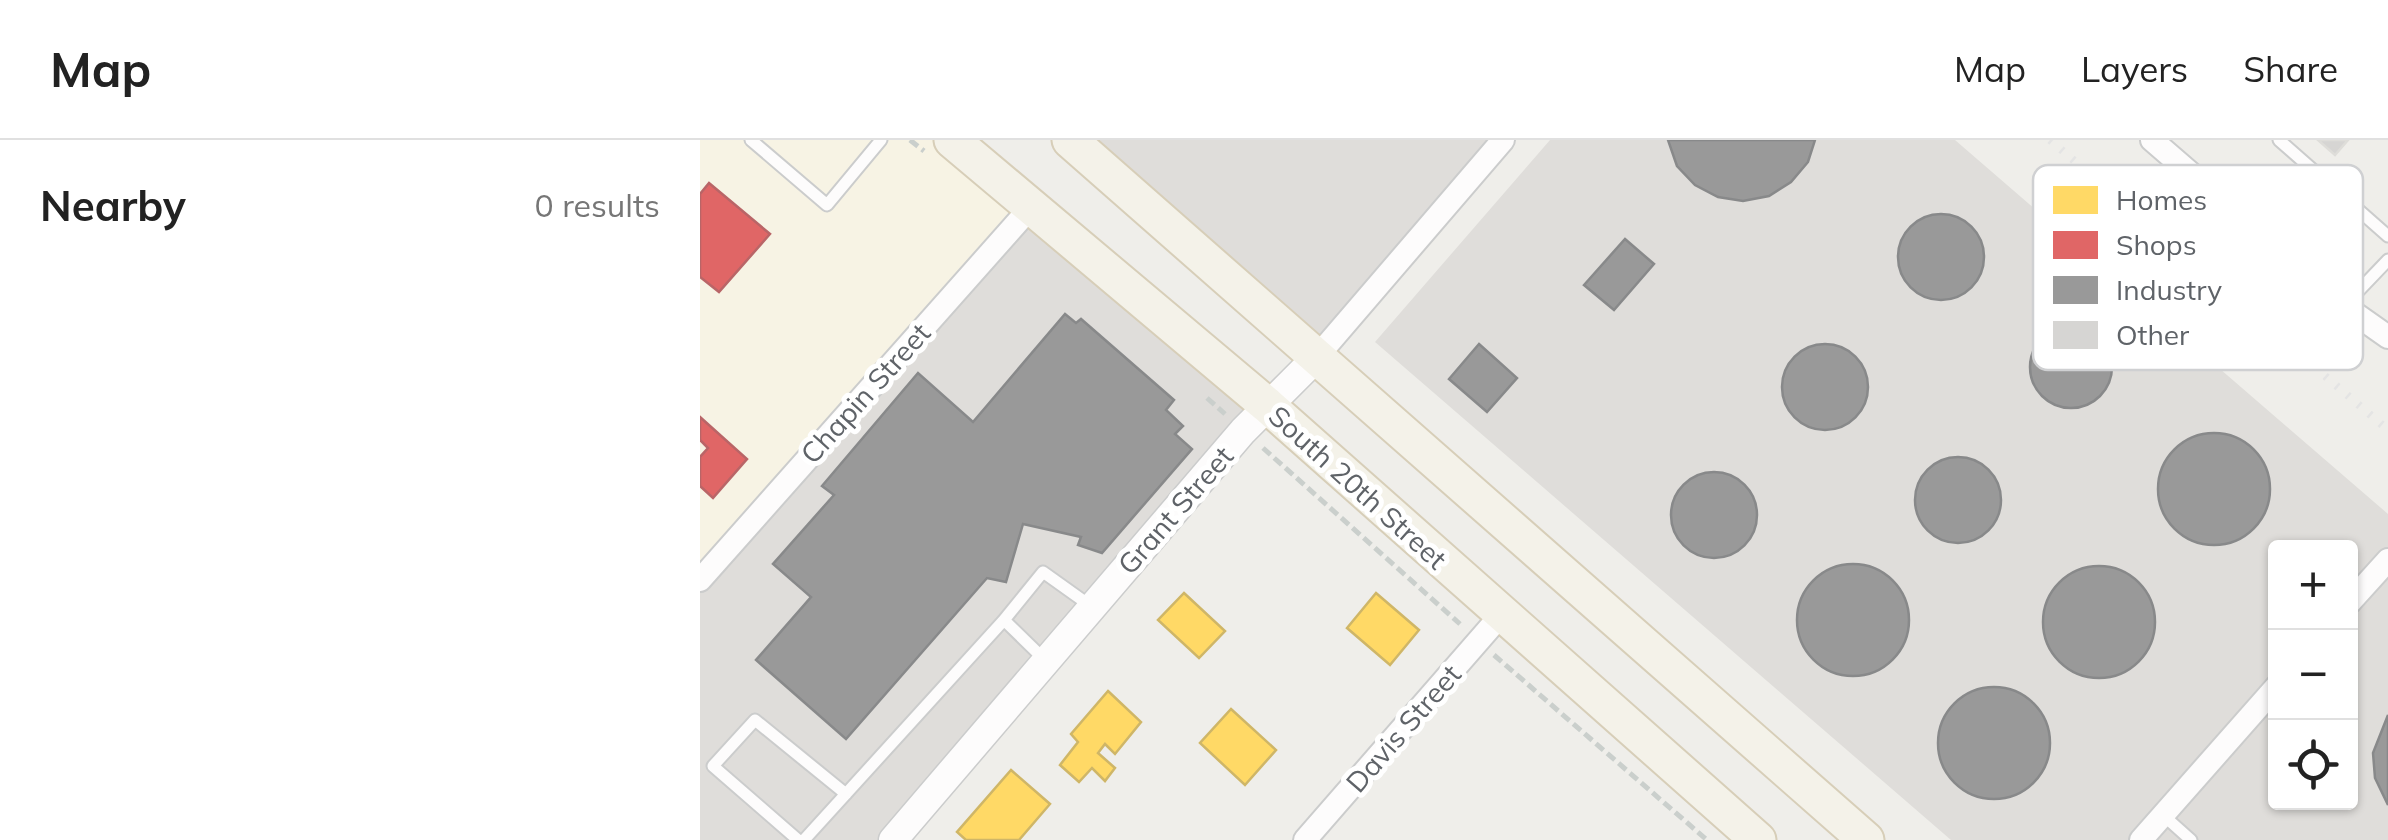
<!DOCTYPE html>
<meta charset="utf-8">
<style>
body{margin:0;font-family:Mulish,sans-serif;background:#f2f2f2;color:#222}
.controls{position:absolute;right:30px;bottom:30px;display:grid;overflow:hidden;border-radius:10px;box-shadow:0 2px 8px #0004}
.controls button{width:90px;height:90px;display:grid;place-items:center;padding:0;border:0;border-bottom:2px solid #e0e0e0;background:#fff;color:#222;font:50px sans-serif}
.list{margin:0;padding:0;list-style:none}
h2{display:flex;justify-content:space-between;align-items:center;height:130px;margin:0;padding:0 40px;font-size:42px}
h2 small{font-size:32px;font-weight:400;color:#767676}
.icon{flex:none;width:55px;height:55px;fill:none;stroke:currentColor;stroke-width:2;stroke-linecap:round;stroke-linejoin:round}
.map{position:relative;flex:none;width:1688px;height:700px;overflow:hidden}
header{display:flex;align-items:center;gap:60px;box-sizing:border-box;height:140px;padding:0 50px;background:#fff;border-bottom:2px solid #e0e0e0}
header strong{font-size:48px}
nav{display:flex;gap:55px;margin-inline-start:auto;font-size:35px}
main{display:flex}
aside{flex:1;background:#fff}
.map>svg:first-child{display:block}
.commercial{fill:#f7f3e4}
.industrial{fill:#dfddda;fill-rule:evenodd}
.homes{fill:#ffd966;stroke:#cfb667;stroke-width:2.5}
.shops{fill:#e06666;stroke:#b96567;stroke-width:2.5}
.industry{fill:#999;stroke:#88898a;stroke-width:2.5}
.building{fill:#d6d5d3;stroke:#deddd9;stroke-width:2.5}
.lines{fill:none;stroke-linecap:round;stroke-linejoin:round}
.service-casing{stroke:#cbcccc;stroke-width:15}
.minor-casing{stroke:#cbcccc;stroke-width:26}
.tertiary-casing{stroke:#cbcccc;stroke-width:31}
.primary-casing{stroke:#d7ceb8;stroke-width:39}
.path{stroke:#cacfcc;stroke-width:5;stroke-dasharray:10 5;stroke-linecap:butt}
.service{stroke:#fdfcfc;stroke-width:11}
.minor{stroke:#fdfcfc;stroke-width:22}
.tertiary{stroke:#fdfcfc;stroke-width:28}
.primary{stroke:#f4f2e9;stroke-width:35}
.rail{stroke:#e4e4e4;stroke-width:8;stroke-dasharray:2.5 12;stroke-linecap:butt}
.labels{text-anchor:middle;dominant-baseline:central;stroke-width:10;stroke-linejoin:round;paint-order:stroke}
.street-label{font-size:28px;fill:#5f6368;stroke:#fff}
.key{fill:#fff;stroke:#cfd0d2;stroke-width:2.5}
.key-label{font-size:28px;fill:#5f6368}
</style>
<header>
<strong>Map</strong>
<nav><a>Map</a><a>Layers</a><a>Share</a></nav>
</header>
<main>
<aside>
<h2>Nearby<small>0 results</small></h2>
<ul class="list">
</ul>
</aside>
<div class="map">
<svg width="1688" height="700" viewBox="0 0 1688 700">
<rect width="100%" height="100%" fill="#efeeea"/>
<path class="commercial" d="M 0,0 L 256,0 L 342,71 L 0,445 Z"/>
<path class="industrial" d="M 380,0 L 794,0 L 616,214 Z
M 850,0 L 1255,0 L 1688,374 L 1688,700 L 1251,700 L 675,202 ZM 1576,408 L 1650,408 L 1650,662 L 1576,662 Z
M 342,71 L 562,263 L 195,700 L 0,700 L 0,442 Z"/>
<path class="homes" d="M 484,453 L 525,491 L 499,518 L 458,480 Z
M 676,453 L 719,490 L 690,525 L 647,488 Z
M 408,551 L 441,582 L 415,614 L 405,604 L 398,613 L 415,628 L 405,641 L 392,628 L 379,642 L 360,625 L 378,602 L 371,594 Z
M 531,569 L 576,610 L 545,645 L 500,603 Z
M 311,630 L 350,664 L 319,700 L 266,700 L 257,692 Z"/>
<path class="shops" d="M 9,43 L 70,94 L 19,152 L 0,137 L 0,54 Z
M 0,277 L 47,319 L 13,358 L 0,346 L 0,317 L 8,308 L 0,300 Z"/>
<path class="industry" d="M 968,0 L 1115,0 L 1108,22 L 1091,42 L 1069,56 L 1043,61 L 1018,57 L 995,45 L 977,26 Z
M1198 117a43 43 0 1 1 86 0a43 43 0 1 1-86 0Z
M 925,99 L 954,124 L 914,170 L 884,145 Z
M 365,174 L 376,183 L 381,179 L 474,260 L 466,270 L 483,286 L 475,294 L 492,309 L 402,413 L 378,405 L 381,397 L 323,384 L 306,442 L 287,438 L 146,599 L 56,520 L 111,457 L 73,424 L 134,355 L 122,346 L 218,233 L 273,282 Z
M1330 227a41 41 0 1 1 82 0a41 41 0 1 1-82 0Z
M1082 247a43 43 0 1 1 86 0a43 43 0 1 1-86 0Z
M 779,204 L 817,238 L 787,272 L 749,239 Z
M1458 349a56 56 0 1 1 112 0a56 56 0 1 1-112 0Z
M1215 360a43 43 0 1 1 86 0a43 43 0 1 1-86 0Z
M971 375a43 43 0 1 1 86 0a43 43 0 1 1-86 0Z
M1097 480a56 56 0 1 1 112 0a56 56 0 1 1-112 0Z
M1343 482a56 56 0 1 1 112 0a56 56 0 1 1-112 0Z
M1238 603a56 56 0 1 1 112 0a56 56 0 1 1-112 0Z
M 1688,575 L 1688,665 L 1675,638 L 1673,613 Z"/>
<path class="building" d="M 1618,0 L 1648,0 L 1635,15 Z"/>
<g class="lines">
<defs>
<path id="service" d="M 51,0 L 127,65 L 181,0
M 1579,0 L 1688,96
M 1644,166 L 1688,120
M 346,521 L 304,480 L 343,432 L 392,467
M 1463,675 L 1491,700
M 98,700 L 13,626 L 55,580 L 146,654
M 104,700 L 304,480"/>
<path id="minor" d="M 1452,0 L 1644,166 L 1688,197
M 615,219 L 803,0
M 0,440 L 331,67
M 1650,462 L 1688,420
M 605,700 L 801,475
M 1441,700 L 1576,547"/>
<path id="tertiary" d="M 193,700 L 543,291 L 615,219"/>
<path id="primary" d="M 252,0 L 567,265 L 1058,700
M 370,0 L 1166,700"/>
</defs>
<use href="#service" class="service-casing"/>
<use href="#minor" class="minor-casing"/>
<use href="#tertiary" class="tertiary-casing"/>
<use href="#primary" class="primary-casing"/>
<path class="path" d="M 210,0 L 224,11
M 507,258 L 525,274
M 563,308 L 760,484
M 794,515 L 1007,700"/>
<use href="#service" class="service"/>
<use href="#minor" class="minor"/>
<use href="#tertiary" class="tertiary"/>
<use href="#primary" class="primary"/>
<path class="rail" d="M 1350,0 L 1688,290"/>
</g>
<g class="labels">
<g class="street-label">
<text transform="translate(165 253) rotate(-48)">Chapin Street</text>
<text transform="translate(658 347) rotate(42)">South 20th Street</text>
<text transform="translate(475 370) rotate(-49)">Grant Street</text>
<text transform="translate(703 588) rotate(-49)">Davis Street</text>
</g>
</g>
<rect x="1333" y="25" width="330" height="205" rx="15" class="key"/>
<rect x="1353" y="46" width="45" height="28" fill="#ffd966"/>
<rect x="1353" y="91" width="45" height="28" fill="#e06666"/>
<rect x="1353" y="136" width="45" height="28" fill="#999"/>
<rect x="1353" y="181" width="45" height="28" fill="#d6d5d3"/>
<g class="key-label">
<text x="1416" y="70">Homes</text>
<text x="1416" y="115">Shops</text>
<text x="1416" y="160">Industry</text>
<text x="1416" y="205">Other</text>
</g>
</svg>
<div class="controls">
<button>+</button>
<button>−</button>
<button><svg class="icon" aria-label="locate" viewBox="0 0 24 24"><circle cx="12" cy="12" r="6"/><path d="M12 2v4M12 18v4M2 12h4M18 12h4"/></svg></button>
</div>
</div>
</main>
